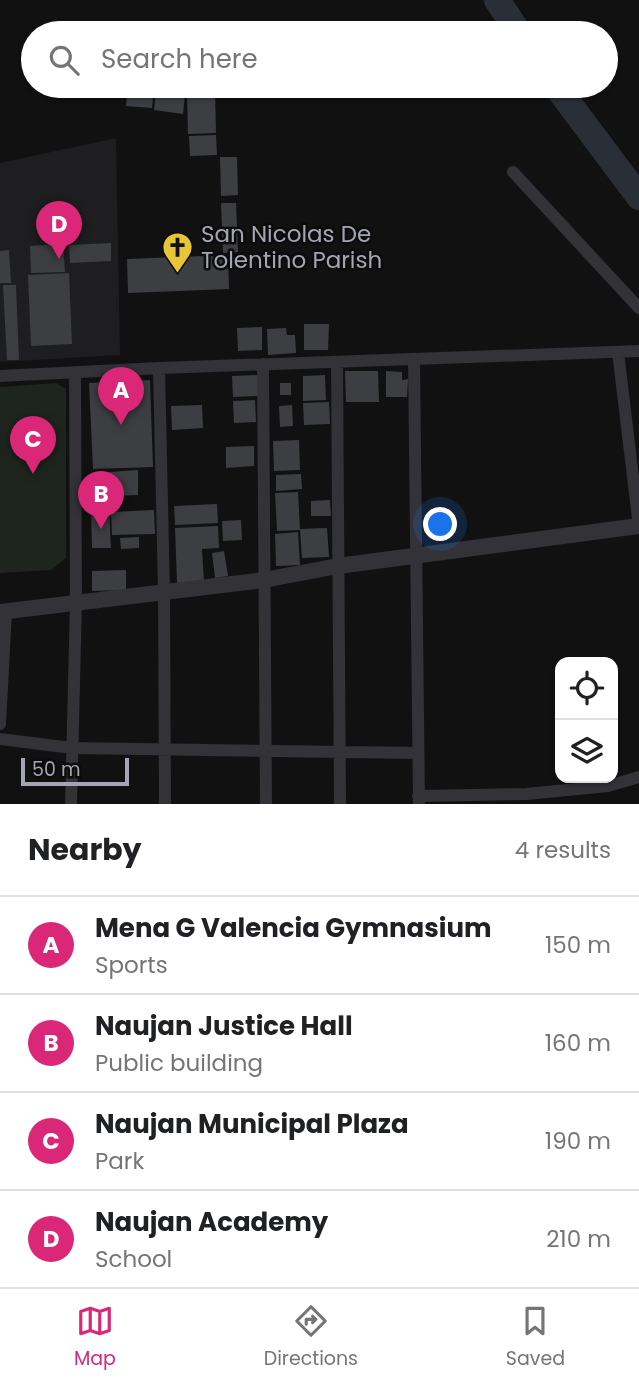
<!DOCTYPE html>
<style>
body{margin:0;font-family:Poppins,sans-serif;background:#f6f6f6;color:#202124}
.controls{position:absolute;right:21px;bottom:21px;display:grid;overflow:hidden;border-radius:14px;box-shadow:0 2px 5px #0004}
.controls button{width:63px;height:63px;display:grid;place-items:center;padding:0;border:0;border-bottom:2px solid #e0e0e0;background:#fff;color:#202124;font:35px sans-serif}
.scale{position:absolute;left:21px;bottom:18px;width:108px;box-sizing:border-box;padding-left:7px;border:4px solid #a3a5b2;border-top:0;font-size:19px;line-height:24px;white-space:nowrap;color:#a3a5b2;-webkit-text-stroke:5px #0c0c0d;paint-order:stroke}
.you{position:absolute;left:441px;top:525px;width:24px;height:24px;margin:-18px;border:5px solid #fff;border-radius:50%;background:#1a73e8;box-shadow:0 0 0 10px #1a73e833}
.badge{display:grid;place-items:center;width:46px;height:46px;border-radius:50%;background:#db2777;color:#fff;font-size:23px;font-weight:700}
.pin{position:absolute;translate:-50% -58px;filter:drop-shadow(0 2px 4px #0008)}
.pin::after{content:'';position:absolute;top:37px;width:24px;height:21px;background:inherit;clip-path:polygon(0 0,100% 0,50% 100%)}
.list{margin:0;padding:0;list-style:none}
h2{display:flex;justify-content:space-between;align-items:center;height:91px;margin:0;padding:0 28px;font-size:30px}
h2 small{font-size:23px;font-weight:400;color:#757577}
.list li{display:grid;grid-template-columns:46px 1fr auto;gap:21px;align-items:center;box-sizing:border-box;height:98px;padding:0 28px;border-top:2px solid #e0e0e0}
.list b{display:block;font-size:26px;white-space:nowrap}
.list p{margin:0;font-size:23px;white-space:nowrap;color:#757577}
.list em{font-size:23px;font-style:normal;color:#757577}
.icon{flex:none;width:38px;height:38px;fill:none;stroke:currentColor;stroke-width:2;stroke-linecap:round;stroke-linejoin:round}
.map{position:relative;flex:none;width:639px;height:804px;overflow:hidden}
.search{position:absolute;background:#fff;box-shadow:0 2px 5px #0004;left:21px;right:21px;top:21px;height:77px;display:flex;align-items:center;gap:18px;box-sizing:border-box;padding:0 24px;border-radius:38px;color:#757577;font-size:26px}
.sheet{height:483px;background:#fff}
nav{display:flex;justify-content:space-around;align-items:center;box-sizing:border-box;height:98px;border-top:2px solid #e0e0e0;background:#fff;font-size:19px;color:#757577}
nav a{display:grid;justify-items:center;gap:4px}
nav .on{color:#db2777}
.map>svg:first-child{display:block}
.built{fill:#1e1d1f}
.green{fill:#1e251f}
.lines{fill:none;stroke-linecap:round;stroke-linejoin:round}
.river{stroke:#2a2f37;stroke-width:26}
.building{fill:#3d3e42}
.minor{stroke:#323237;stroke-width:12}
.tertiary{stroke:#323237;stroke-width:16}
.labels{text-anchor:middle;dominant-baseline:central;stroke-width:5;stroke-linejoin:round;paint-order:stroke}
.poi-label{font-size:23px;fill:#a3a5b2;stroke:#0c0c0d;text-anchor:start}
</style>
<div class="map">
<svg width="639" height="804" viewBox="0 0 639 804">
<rect width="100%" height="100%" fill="#111112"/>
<path class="built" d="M 116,138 L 120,355 L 0,362 L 0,163 Z"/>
<path class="green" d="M 56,383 L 66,389 L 66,558 L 51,570 L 0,573 L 0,387 Z"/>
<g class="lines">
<path class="river" d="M 497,0 L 519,33
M 556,86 L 639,197"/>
</g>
<path class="building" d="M 128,86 L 154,88 L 152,108 L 126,106 Z
M 156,91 L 185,94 L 183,114 L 154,110 Z
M 215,92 L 216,133 L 188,134 L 187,93 Z
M 216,135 L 217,155 L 190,156 L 189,136 Z
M 220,157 L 237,157 L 238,195 L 221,196 Z
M 221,203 L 236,203 L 238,252 L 223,253 Z
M 111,243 L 111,261 L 70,263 L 69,245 Z
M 63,244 L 65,272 L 31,273 L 30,246 Z
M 9,250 L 11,283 L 0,283 L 0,251 Z
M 228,255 L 229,289 L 128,293 L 127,259 Z
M 69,273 L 72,344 L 31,346 L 28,275 Z
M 3,285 L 16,285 L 19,360 L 7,360 Z
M 304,324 L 329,324 L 328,350 L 304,350 Z
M 262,327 L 262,350 L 238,351 L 237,328 Z
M 286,328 L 287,335 L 295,335 L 296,353 L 268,355 L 267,329 Z
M 345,371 L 378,371 L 379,402 L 346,402 Z
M 386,371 L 402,372 L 402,380 L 408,379 L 407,397 L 386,397 Z
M 258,375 L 259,396 L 233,397 L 232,376 Z
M 325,375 L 326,400 L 303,401 L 303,376 Z
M 150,380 L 153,467 L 93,469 L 89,383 Z
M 280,383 L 291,383 L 291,395 L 280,395 Z
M 255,400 L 256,422 L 234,423 L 233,401 Z
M 329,402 L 330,424 L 304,425 L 303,403 Z
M 202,405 L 203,428 L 172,430 L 171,406 Z
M 292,405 L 293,426 L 280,427 L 279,406 Z
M 299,440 L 300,470 L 274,471 L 273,441 Z
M 254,446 L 254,466 L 226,468 L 226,447 Z
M 138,470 L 138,495 L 110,496 L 109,472 Z
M 301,474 L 302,489 L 276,491 L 276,475 Z
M 298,492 L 300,530 L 277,531 L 275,493 Z
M 330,500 L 331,516 L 311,516 L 311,501 Z
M 217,504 L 218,523 L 175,525 L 174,506 Z
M 91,509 L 109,509 L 111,548 L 92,548 Z
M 154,510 L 155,534 L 112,535 L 111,512 Z
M 241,520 L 242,540 L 223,541 L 222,521 Z
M 218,526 L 219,548 L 202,549 L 204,582 L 177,583 L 175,528 Z
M 327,528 L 329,557 L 302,558 L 300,529 Z
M 298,532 L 300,565 L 276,566 L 275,534 Z
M 139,537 L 139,548 L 121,549 L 120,538 Z
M 224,551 L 228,576 L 215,578 L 212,553 Z
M 126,570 L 126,590 L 92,591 L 92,571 Z"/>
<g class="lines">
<path class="minor" d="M 513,172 L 639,308
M 618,352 L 639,527
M 414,359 L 419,804
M 337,362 L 340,804
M 263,364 L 266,804
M 159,368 L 164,592 L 165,804
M 0,376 L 159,368 L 639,351
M 0,724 L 6,612
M 0,739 L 72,748 L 418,753
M 418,796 L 526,794 L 608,786 L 639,777
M 71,804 L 76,603 L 75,372"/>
<path class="tertiary" d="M 0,612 L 264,580 L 338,566 L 639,526"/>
</g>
<defs>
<symbol id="church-pin" viewBox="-11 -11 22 30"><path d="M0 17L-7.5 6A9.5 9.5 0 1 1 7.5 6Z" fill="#e6c636" stroke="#0c0c0d"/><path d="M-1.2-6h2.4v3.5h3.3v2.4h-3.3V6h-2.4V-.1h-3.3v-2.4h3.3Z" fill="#111"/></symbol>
</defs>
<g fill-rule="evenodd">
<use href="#church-pin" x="160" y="230" width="35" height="47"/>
</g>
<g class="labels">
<g class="poi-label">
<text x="201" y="234">San Nicolas De<tspan x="201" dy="26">Tolentino Parish</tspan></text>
</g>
</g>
</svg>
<div class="controls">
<button><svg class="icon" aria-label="locate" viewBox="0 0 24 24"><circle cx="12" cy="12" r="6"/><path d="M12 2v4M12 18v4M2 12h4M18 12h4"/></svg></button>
<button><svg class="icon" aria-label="layers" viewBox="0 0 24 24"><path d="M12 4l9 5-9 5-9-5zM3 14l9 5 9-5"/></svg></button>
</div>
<div class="scale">50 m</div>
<div class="you"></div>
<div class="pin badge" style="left:121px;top:425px">A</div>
<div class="pin badge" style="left:101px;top:529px">B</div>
<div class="pin badge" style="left:33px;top:474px">C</div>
<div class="pin badge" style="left:59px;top:259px">D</div>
<div class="search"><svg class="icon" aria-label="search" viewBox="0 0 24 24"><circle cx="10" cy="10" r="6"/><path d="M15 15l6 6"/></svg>Search here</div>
</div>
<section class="sheet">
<h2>Nearby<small>4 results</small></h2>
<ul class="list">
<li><span class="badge">A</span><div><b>Mena G Valencia Gymnasium</b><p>Sports</p></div><em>150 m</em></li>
<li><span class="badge">B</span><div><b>Naujan Justice Hall</b><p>Public building</p></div><em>160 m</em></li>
<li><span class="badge">C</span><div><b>Naujan Municipal Plaza</b><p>Park</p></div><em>190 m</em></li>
<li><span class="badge">D</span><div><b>Naujan Academy</b><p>School</p></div><em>210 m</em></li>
</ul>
</section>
<nav>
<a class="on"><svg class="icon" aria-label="map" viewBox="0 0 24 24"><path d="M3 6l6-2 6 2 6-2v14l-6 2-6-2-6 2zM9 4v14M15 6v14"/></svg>Map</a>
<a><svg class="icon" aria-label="directions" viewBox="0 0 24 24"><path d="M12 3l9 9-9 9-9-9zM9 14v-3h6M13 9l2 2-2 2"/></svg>Directions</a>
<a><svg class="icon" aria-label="saved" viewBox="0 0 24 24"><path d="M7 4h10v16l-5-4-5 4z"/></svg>Saved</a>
</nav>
